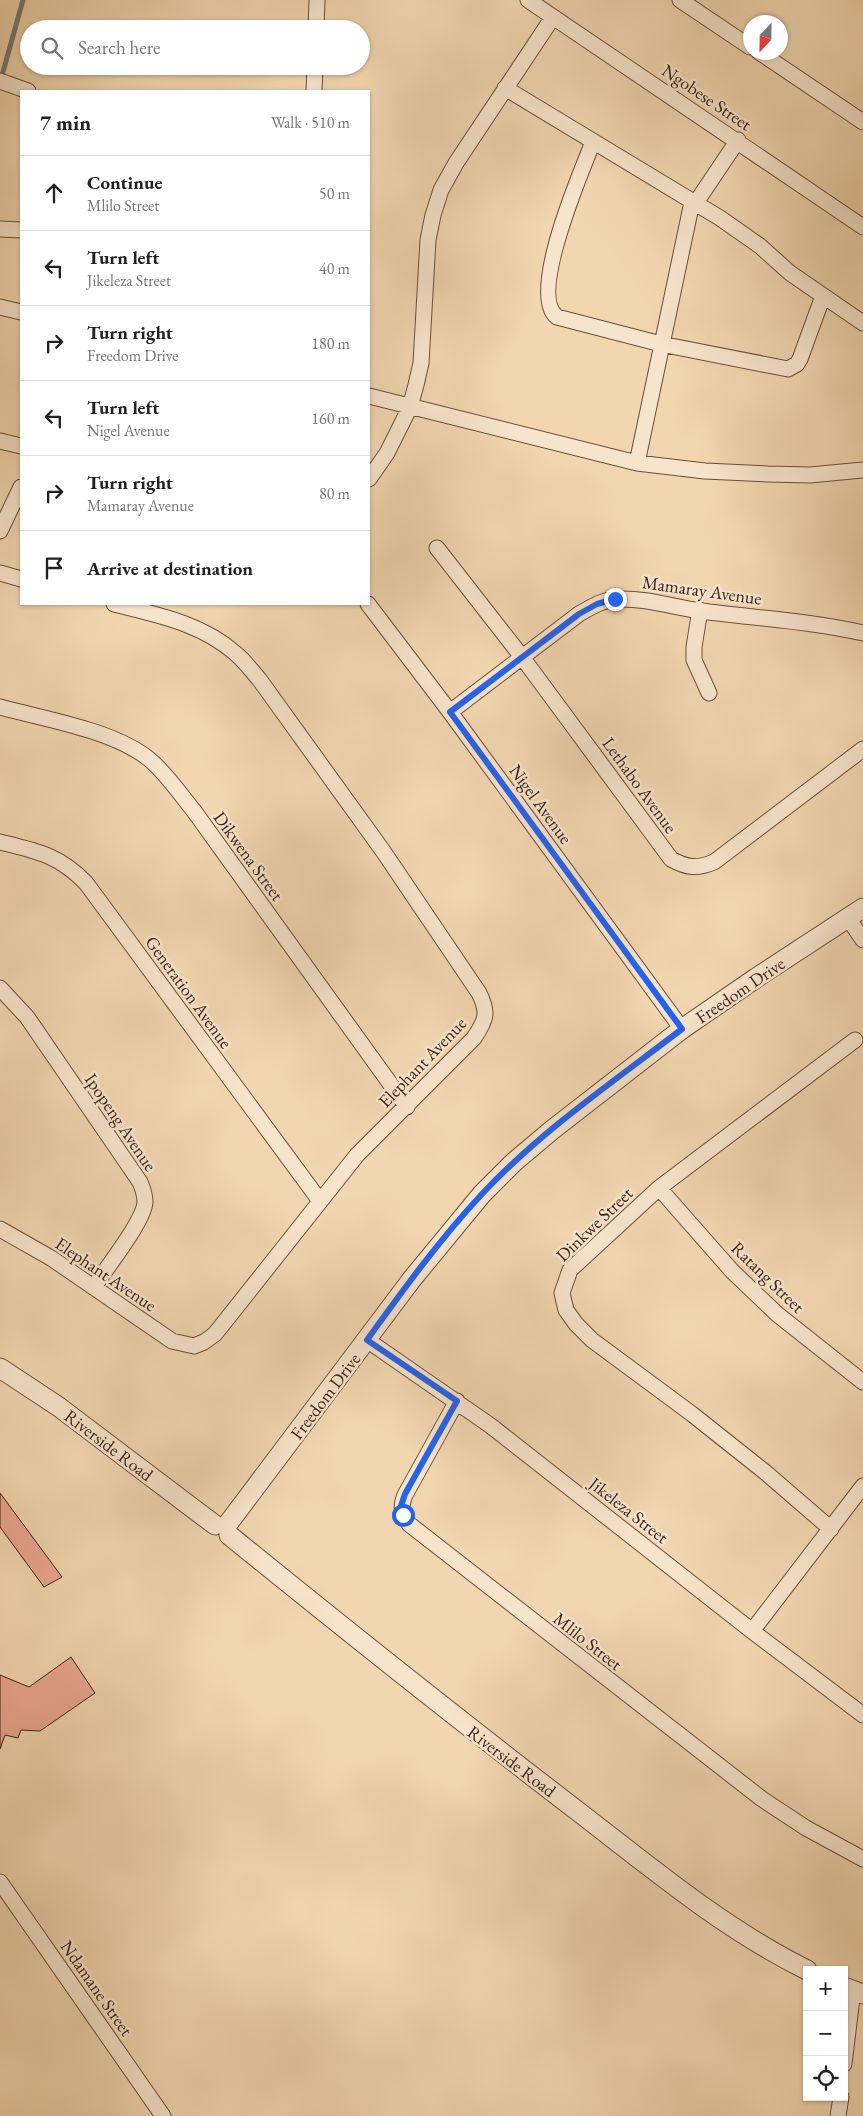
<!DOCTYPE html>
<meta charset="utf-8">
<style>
body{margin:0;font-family:"EB Garamond",serif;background:#f2f2f2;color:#202124}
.controls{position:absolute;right:15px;bottom:15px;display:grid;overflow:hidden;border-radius:0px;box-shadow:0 1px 4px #0004}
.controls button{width:45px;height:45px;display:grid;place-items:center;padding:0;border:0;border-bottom:1px solid #e0e0e0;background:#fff;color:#202124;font:25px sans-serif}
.compass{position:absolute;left:743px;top:15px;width:45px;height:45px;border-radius:50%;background:#fff;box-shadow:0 1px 4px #0004;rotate:202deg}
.stop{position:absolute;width:15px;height:15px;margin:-11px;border:4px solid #2563eb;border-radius:50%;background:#fff}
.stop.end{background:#2563eb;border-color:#fff;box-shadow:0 1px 5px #0008}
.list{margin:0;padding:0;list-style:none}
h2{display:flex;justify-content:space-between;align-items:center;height:65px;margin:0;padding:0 20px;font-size:21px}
h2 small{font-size:16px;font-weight:400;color:#757577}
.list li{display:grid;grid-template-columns:32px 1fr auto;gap:15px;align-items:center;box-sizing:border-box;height:75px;padding:0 20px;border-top:1px solid #e0e0e0}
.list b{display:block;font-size:19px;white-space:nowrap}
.list p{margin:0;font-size:16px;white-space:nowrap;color:#757577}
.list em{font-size:16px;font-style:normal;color:#757577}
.icon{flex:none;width:28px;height:28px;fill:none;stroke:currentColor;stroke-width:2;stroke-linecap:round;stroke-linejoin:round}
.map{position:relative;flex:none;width:863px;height:2116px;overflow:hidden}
.search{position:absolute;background:#fff;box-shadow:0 1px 4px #0004;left:20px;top:20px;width:350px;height:55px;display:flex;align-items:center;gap:12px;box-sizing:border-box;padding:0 18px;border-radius:28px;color:#757577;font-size:19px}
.panel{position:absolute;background:#fff;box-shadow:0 1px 4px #0004;left:20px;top:90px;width:350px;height:515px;border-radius:0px}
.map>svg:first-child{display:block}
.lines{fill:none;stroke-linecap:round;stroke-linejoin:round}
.stream{stroke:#767b74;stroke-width:5}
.building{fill:#eba791;stroke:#3c2016}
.minor-casing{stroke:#6a4e3c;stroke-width:17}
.tertiary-casing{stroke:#6a4e3c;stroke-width:21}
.minor{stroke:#f7e4cc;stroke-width:15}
.tertiary{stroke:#f7e4cc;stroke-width:19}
.route{stroke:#2563eb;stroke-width:6}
.labels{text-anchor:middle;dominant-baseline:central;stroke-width:5;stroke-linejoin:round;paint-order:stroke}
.street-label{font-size:18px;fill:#3c2016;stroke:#f7e4cc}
</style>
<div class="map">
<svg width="863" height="2116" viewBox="0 0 863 2116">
<rect width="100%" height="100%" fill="#f2d6b0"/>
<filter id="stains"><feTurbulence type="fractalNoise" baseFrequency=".004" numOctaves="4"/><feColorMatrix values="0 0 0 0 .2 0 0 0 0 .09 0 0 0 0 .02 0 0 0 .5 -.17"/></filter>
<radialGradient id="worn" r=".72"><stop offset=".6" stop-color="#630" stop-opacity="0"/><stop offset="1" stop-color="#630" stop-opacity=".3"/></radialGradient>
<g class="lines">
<path class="stream" d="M 1,79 L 23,0"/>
</g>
<path class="building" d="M 0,1493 L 62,1577 L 44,1587 L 0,1527 Z
M 71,1657 L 95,1693 L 40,1731 L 21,1730 L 18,1738 L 5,1735 L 0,1749 L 0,1675 L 29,1687 Z"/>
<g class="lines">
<defs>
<path id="minor" d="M 528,0 L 863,227
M 680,0 L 750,47
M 316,29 L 317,0
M 759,52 L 863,122
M 0,81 L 28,91
M 505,88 L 720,218 L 760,246 L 790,273 L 863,323
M 314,91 L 315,66
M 593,142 C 581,172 528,295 557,317 L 661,344 L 788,369 L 797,364 L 800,359 L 823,296
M 695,204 L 738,140
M 0,229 L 21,230
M 0,307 L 21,312
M 369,396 L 637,463 L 705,471 L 768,474 L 810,475 L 863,470
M 0,441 L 21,446
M 637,463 L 692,202
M 369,479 L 387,453 L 410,407 L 416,385 L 421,363 L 428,240 L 433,215 L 441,190 L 456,163 L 553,17
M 0,531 L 21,487
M 437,548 L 522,657 L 671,859 C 687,868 697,869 714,862 L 863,749
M 0,573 L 21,579
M 368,604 L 450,712 L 682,1029
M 700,610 L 694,647 L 694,660 L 709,693
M 0,707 C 44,719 113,730 149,759 C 166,773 180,794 194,811 L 407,1107
M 450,712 L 579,614 C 591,607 604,599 618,599 C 646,598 673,607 701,611 C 755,618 810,621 863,633
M 0,842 C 37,851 59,855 86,883 L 320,1201
M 848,918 L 863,940
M 0,988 L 27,1017 L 140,1182 C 143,1189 145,1195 145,1202 C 144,1221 106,1268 94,1287
M 659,1188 L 732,1271 L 777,1314 L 863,1382
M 0,1229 L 51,1258 L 172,1341 L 194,1346 L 204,1342 L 215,1334 L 357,1155 L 474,1038 C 486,1020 489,1013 479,993 L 383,851 L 259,679 C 251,670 244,660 235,653 C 201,623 157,615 114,604
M 367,1340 L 491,1426 L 752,1631 L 863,1715
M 457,1401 L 405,1495 C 400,1507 402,1513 409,1524 L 762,1799 L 806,1828 L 863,1859
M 831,1529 L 765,1472 L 692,1414 L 592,1340 L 576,1324 L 566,1310 L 562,1293 L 570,1270 L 659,1188 L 855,1040
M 752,1631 L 863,1486
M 0,1882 L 163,2116
M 844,2064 L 853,1990
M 838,2116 L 841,2097"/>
<path id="tertiary" d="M 0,1368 L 59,1407 L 215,1525
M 227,1525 L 412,1279 L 482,1194 L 514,1162 L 552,1130 L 682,1029 L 756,978 L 863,908
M 229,1535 C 346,1630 464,1724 584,1816 C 655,1871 726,1930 807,1970
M 844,1987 L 863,1994"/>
</defs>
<use href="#minor" class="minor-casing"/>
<use href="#tertiary" class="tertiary-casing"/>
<use href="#minor" class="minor"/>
<use href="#tertiary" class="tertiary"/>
</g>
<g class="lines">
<path class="route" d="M 403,1515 L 401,1506 L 405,1494 L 457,1401 L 367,1340 C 403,1290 440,1239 482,1194 C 541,1131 614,1081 682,1029 L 450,712 L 579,614 L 597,604 L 615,599"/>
</g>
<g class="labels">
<g class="street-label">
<text transform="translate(707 97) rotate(34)">Ngobese Street</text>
<text transform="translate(702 590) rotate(8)">Mamaray Avenue</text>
<text transform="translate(640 785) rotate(54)">Lethabo Avenue</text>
<text transform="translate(541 804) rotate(54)">Nigel Avenue</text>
<text transform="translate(249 856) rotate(54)">Dikwena Street</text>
<text transform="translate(740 990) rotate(-34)">Freedom Drive</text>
<text transform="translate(189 992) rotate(54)">Generation Avenue</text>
<text transform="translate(422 1062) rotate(-46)">Elephant Avenue</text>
<text transform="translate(121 1122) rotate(56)">Ipopeng Avenue</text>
<text transform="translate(594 1224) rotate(-44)">Dinkwe Street</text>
<text transform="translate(106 1274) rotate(34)">Elephant Avenue</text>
<text transform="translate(768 1277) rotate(44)">Ratang Street</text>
<text transform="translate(325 1396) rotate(-53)">Freedom Drive</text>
<text transform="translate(109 1445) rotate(37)">Riverside Road</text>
<text transform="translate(629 1510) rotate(38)">Jikeleza Street</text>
<text transform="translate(588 1641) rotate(38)">Mlilo Street</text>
<text transform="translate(512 1761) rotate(37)">Riverside Road</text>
<text transform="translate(97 1988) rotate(55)">Ndamane Street</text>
</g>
</g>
<rect width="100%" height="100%" filter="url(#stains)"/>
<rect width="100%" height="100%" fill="url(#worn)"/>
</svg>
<div class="controls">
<button>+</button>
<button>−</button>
<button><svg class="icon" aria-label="locate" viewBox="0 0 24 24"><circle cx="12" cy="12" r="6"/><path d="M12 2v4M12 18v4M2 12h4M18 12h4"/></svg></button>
</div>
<svg class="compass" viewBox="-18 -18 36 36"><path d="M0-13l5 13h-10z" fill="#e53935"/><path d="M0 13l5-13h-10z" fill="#757577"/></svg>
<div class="stop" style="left:403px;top:1515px"></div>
<div class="stop end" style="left:615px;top:599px"></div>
<div class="search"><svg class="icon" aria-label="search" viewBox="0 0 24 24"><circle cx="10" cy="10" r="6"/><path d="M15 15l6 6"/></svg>Search here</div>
<section class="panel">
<h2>7 min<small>Walk · 510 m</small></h2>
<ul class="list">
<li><svg class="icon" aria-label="ahead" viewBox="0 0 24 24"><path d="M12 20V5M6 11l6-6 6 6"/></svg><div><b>Continue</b><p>Mlilo Street</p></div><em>50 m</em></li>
<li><svg class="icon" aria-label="left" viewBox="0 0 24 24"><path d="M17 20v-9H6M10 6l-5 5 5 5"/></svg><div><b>Turn left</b><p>Jikeleza Street</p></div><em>40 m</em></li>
<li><svg class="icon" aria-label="right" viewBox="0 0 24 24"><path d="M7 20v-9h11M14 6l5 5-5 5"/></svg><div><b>Turn right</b><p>Freedom Drive</p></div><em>180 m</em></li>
<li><svg class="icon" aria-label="left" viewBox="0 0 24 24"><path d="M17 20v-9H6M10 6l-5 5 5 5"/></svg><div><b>Turn left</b><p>Nigel Avenue</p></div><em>160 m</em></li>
<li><svg class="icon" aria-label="right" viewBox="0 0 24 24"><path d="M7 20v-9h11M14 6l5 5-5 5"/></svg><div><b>Turn right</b><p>Mamaray Avenue</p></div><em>80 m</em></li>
<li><svg class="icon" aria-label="arrive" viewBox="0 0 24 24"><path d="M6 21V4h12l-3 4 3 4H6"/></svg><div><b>Arrive at destination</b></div></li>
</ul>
</section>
</div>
